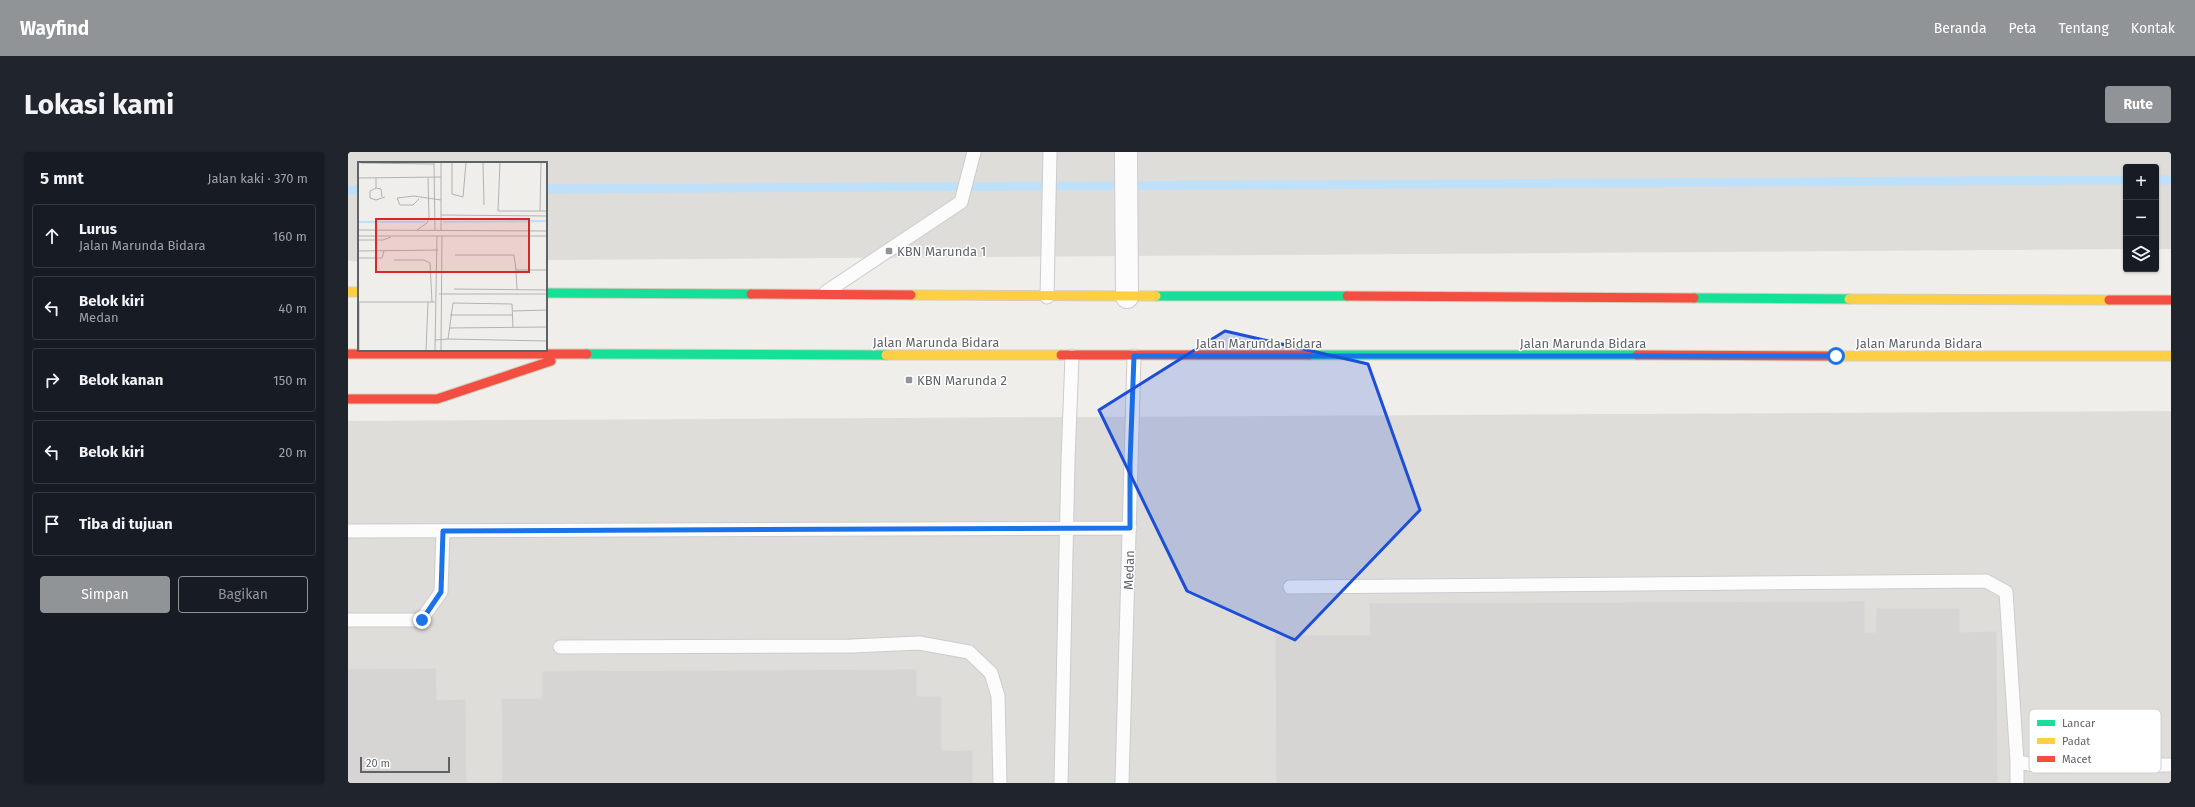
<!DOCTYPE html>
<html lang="id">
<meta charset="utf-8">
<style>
body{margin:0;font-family:"Fira Sans",sans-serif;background:#20242c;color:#f1f3f6}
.controls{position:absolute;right:12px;top:12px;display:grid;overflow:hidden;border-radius:4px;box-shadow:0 1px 3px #0004}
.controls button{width:36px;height:36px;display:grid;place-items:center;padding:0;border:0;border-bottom:1px solid #363941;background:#171b24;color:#f1f3f6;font:20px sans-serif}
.scale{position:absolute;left:12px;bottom:10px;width:90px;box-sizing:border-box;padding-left:4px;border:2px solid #5f6368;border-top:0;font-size:11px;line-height:14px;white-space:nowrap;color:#5f6368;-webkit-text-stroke:3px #fff;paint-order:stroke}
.stop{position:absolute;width:12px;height:12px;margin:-9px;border:3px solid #1a73e8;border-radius:50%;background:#fff}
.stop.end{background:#1a73e8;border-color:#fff;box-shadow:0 1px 4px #0008}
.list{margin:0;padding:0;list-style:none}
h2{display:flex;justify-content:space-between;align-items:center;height:52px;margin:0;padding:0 16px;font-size:17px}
h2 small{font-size:13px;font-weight:400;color:#9ea1a6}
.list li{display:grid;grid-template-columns:26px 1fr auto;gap:12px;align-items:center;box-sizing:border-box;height:64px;margin:0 8px 8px;padding:0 8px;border:1px solid #363941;border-radius:4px}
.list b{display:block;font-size:15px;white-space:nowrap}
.list p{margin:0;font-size:13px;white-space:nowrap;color:#9ea1a6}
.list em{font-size:13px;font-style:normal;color:#9ea1a6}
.actions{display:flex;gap:8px;padding:12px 16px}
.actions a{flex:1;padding:9px 0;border:1px solid #919496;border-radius:4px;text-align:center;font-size:14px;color:#919496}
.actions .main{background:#919496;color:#fff}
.icon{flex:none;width:22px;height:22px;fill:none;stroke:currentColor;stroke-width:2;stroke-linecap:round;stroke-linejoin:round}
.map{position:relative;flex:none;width:1823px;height:631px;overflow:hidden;border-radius:4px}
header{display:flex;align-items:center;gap:24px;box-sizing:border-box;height:56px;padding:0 20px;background:#919496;color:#fff}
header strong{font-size:19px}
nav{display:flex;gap:22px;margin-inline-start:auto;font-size:14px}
.intro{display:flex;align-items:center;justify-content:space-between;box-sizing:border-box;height:96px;padding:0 24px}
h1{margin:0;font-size:28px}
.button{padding:10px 18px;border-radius:4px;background:#919496;color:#fff;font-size:14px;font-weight:700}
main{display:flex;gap:24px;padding:0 24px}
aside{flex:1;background:#171b24;border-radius:4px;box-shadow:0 1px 3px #0004}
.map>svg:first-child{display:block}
.industrial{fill:#dfddda}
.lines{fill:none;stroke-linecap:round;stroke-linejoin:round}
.stream{stroke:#bfe0f9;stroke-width:9}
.building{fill:#d6d5d3;stroke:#deddd9}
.lane-casing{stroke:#cbcccc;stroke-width:15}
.street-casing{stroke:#cbcccc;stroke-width:24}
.fast-casing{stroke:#d7ceb8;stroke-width:11}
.slow-casing{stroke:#d7ceb8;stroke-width:11}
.jam-casing{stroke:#d7ceb8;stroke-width:11}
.lane{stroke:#fdfcfc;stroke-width:13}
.street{stroke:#fdfcfc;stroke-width:22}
.fast{stroke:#16e098;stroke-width:9}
.slow{stroke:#ffcf43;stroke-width:9}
.jam{stroke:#f24e42;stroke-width:9}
.route{stroke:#1a73e8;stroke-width:5}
.marked{fill:#1d4ed8;fill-opacity:0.2;stroke:#1d4ed8;stroke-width:3;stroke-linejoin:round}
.poi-dot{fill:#919496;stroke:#fff;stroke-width:1.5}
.labels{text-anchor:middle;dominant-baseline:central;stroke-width:3;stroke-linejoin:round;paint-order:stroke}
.poi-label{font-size:13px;fill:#5f6368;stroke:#fff;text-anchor:start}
.street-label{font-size:13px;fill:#5f6368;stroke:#fff}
.inset-river{fill:none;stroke:#bfe0f9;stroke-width:2}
.inset-road{fill:none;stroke:#b1b2b2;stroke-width:1}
.view{fill:#d62828;fill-opacity:0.15;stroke:#d62828;stroke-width:2}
.inset-edge{fill:none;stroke:#5f6368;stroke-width:2}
.key{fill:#fff;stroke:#cfd0d2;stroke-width:1}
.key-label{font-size:11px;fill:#5f6368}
</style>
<header>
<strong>Wayfind</strong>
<nav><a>Beranda</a><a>Peta</a><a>Tentang</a><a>Kontak</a></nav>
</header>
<div class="intro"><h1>Lokasi kami</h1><a class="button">Rute</a></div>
<main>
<aside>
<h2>5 mnt<small>Jalan kaki · 370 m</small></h2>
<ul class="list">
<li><svg class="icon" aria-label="ahead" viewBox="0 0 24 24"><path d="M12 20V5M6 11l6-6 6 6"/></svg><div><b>Lurus</b><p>Jalan Marunda Bidara</p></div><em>160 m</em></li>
<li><svg class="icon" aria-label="left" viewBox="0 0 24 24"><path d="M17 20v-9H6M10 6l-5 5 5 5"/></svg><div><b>Belok kiri</b><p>Medan</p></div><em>40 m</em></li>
<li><svg class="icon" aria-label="right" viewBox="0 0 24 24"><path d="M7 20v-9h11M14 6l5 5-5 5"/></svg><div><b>Belok kanan</b></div><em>150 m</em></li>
<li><svg class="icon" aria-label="left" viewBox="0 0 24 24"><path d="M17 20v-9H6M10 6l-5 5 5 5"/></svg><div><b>Belok kiri</b></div><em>20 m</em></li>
<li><svg class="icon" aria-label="arrive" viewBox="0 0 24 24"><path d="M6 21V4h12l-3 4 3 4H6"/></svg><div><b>Tiba di tujuan</b></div></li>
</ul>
<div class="actions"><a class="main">Simpan</a><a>Bagikan</a></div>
</aside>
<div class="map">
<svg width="1823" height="631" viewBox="0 0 1823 631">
<rect width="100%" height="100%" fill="#efeeea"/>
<path class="industrial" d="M 0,0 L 1823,0 L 1823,97 L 1808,97 L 1808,15 L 1778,15 L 1778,97 L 198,108 L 198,11 L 11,11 L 11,109 L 0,109 Z
M 1823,259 L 1823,631 L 0,631 L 0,269 Z"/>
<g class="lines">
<path class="stream" d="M 1808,28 L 1823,28
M 198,37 L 1778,28
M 0,38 L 11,38"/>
</g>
<path class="building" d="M 1517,449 L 1517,480 L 1528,480 L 1528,456 L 1612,456 L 1612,480 L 1649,479 L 1650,631 L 928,631 L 927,483 L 1022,483 L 1021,451 Z
M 88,516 L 89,548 L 118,547 L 119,631 L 0,631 L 0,517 Z
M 569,517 L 569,544 L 594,544 L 594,599 L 625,598 L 625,631 L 154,631 L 153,546 L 194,546 L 194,519 Z"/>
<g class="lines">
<defs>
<path id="lane" d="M 478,140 L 613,50 L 626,0
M 699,145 L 702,0
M 0,379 L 782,376
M 942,435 L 1638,429 L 1658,440 L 1669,610 L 1693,614 L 1823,613
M 0,468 L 73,468 L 93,440 L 95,379
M 212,495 L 504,494 L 571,491 L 621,500 L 643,521 L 650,544 L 652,631
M 1669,610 L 1669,631
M 713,631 L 720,309 L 724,204
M 774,631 L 786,204"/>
<path id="street" d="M 778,0 L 779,145"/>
<path id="fast" d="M 198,141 L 403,142
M 808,144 L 999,144
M 1346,146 L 1501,147
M 239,202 L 538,203
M 961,203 L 1289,203"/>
<path id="slow" d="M 0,140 L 11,140
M 563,143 L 808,144
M 1501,147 L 1761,148
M 538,203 L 713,203
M 1481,204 L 1823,204"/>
<path id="jam" d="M 403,142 L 563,143
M 999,144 L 1346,146
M 1761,148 L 1823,148
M 0,202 L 239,202
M 713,203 L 961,203
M 1289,203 L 1481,204
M 0,247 L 89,247 L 203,209"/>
</defs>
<use href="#lane" class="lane-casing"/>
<use href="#street" class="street-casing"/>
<use href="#fast" class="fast-casing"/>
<use href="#slow" class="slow-casing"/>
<use href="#jam" class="jam-casing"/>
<use href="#lane" class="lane"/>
<use href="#street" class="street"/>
<use href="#fast" class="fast"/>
<use href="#slow" class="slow"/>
<use href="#jam" class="jam"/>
</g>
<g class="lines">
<path class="route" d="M 74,468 L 93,440 L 95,379 L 782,376 L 782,311 L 786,204 L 1488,204"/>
</g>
<path class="marked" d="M 877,179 L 1020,212 L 1072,358 L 947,488 L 839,439 L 751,258 Z"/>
<g class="poi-dot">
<rect x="537" y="95" width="8" height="8" rx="2"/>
<rect x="557" y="224" width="8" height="8" rx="2"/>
</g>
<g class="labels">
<g class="poi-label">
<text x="549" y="99">KBN Marunda 1</text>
<text x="569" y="228">KBN Marunda 2</text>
</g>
<g class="street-label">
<text x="588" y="190">Jalan Marunda Bidara</text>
<text x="911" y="191">Jalan Marunda Bidara</text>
<text x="1235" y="191">Jalan Marunda Bidara</text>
<text x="1571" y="191">Jalan Marunda Bidara</text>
<text transform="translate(781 418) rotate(-88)">Medan</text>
</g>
</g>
<g transform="translate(10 10)">
<rect width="189" height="189" fill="#efeeea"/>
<path class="inset-river" d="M 0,60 L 67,60M 85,60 L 189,59"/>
<path class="inset-road" d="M 3,1 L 76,2M 76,1 L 77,69M 83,1 L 83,69M 94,1 L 94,32 L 105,35 L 108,1M 125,1 L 126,43M 142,1 L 140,49 L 182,49M 183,1 L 182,49 L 189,49M 0,16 L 83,15M 18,16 L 18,26 L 12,29 L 12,36 L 18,38 L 27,35M 18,26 L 23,27 L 24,35M 61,37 L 55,43 L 42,43 L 39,36 L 56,34 L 83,38M 83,53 L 189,54M 0,68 L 189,69M 59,68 L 69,61 L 71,56 L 70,16M 0,74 L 189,74M 0,78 L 25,78 L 33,75M 0,89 L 80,88M 97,93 L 156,93 L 158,108 L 189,108M 0,96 L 24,96 L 26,89M 36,98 L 66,98 L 72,101 L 74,140M 158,108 L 159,128M 96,127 L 189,128M 81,132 L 189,132M 0,140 L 77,140M 1,140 L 1,188M 155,149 L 189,148M 92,153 L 155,153M 91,166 L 189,165M 90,177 L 189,179M 77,178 L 90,177 L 95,141 L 154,142 L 155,165M 68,188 L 70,140M 77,188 L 79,74M 83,188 L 84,74"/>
<path class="view" d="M 18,57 L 171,57 L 171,110 L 18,110 Z"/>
<rect width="189" height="189" class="inset-edge"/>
</g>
<rect x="1681" y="557" width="132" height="64" rx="6" class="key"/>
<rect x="1689" y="568" width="18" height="6" fill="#16e098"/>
<rect x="1689" y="586" width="18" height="6" fill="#ffcf43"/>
<rect x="1689" y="604" width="18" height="6" fill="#f24e42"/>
<g class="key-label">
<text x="1714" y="575">Lancar</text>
<text x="1714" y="593">Padat</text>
<text x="1714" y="611">Macet</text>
</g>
</svg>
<div class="controls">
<button>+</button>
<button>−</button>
<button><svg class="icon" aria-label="layers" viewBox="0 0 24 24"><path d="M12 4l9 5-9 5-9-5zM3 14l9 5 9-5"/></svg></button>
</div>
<div class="scale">20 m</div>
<div class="stop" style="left:1488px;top:204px"></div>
<div class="stop end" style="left:74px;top:468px"></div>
</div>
</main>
